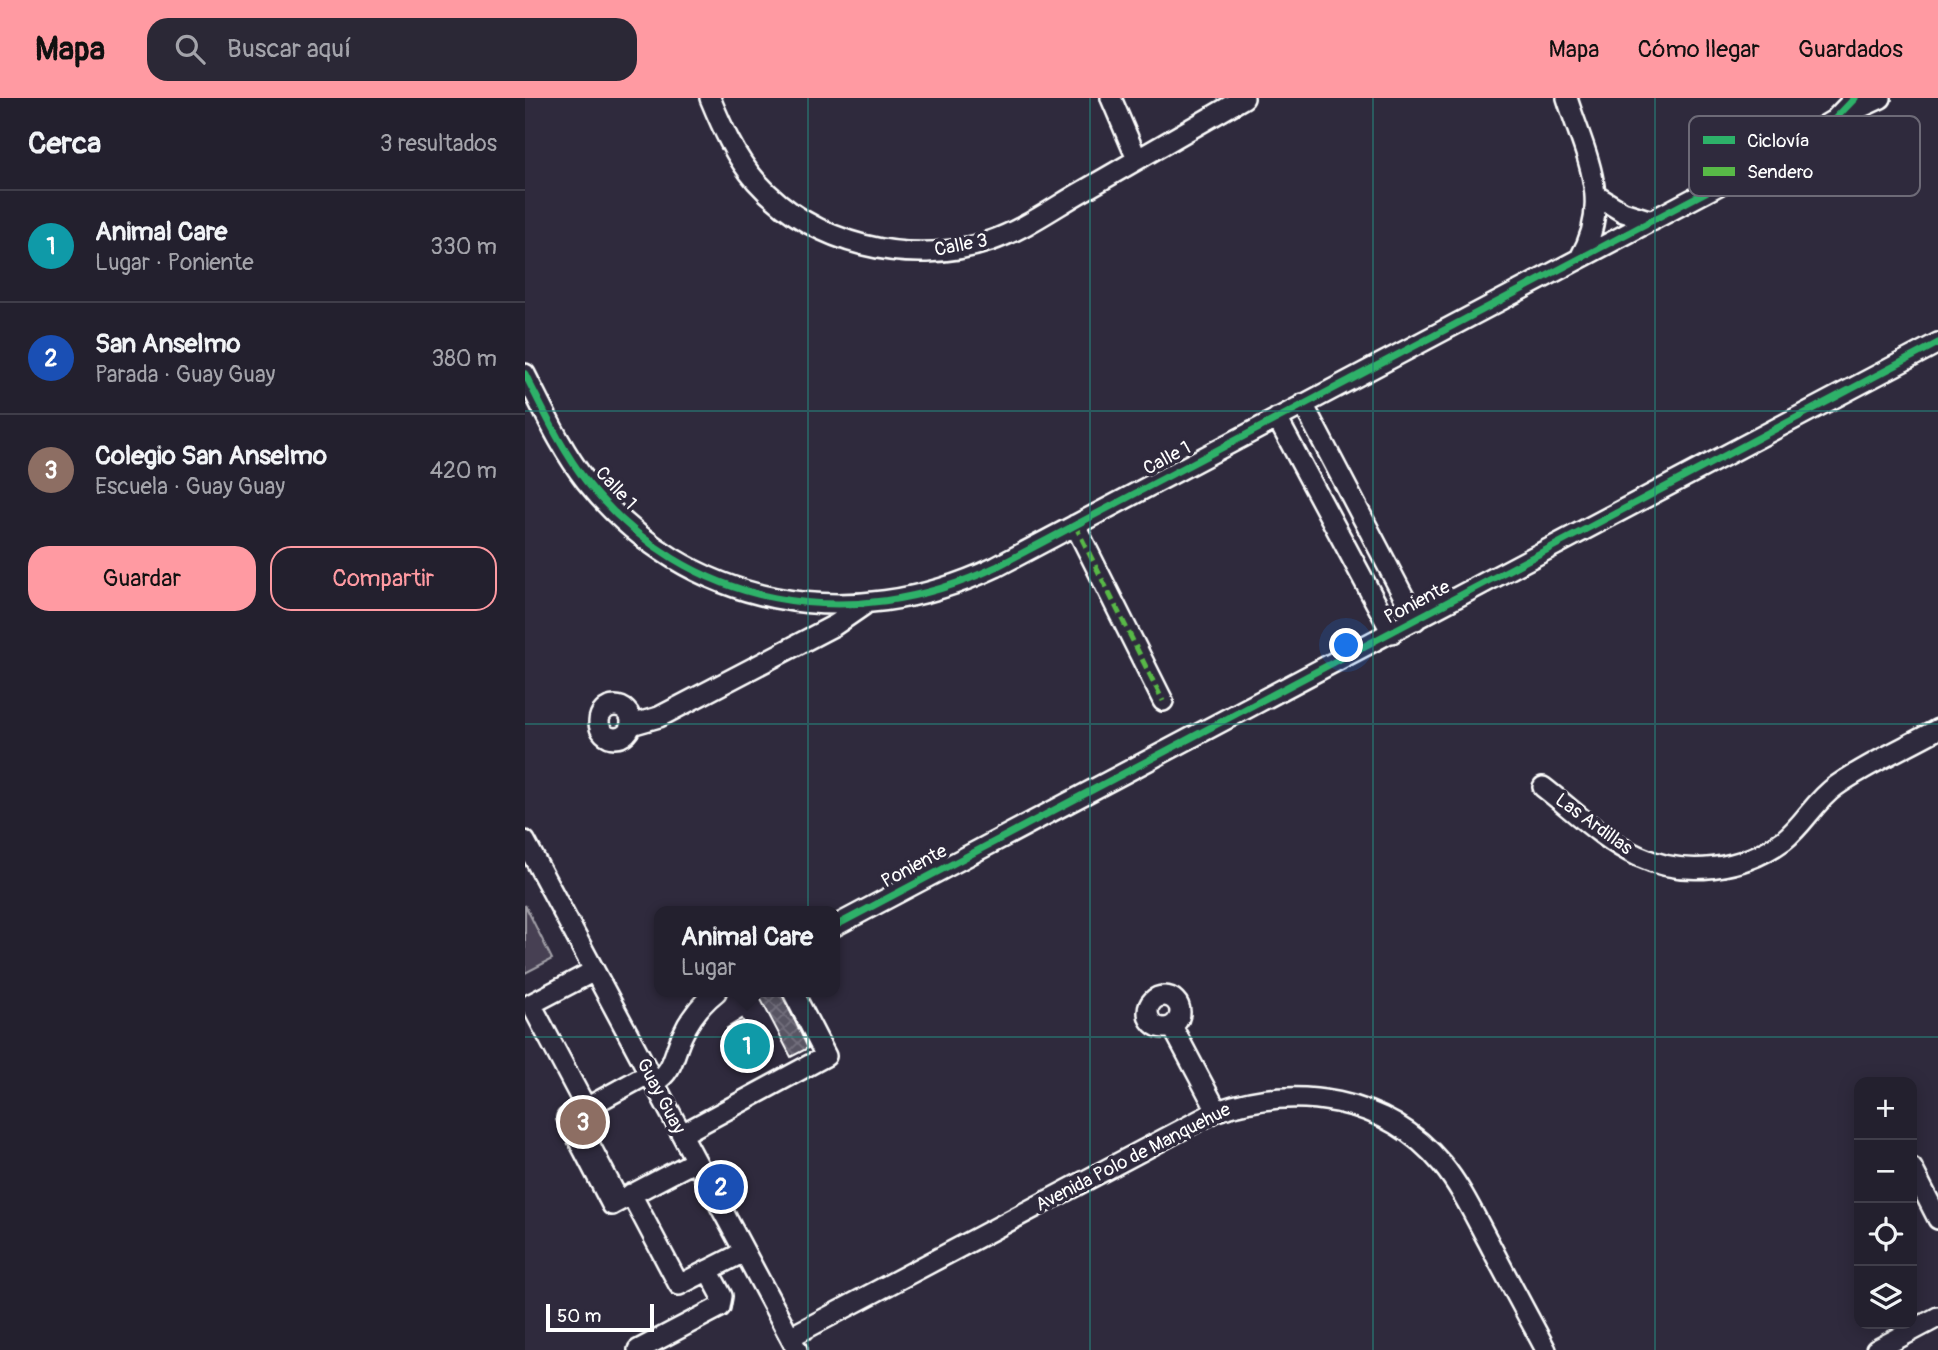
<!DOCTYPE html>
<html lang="es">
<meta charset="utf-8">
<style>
body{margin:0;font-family:Pangolin,sans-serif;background:#2b2836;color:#f1f3f6}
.controls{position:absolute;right:21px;bottom:21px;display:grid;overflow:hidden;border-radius:14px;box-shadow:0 4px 18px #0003}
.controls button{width:63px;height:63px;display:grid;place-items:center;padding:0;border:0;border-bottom:2px solid #403e4a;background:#23202e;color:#f1f3f6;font:35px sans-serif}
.scale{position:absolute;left:21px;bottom:18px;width:108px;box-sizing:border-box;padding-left:7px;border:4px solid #fff;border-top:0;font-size:19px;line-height:24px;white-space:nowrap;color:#fff;-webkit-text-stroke:5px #2f2a3d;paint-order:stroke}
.you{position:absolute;left:822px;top:548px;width:24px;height:24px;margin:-18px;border:5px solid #fff;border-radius:50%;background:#1a73e8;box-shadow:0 0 0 10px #1a73e833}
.badge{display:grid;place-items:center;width:46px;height:46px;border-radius:50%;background:#ff9aa2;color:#fff;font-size:23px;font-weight:700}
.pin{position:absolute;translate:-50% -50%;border:4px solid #fff;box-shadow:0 2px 7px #0006}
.popup{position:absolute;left:129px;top:808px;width:186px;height:91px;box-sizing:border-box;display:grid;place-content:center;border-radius:14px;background:#23202e;filter:drop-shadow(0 2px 5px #0005);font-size:23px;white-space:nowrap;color:#a3a3aa}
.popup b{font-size:26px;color:#f1f3f6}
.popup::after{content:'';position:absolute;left:50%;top:100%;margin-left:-14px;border:14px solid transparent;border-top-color:#23202e}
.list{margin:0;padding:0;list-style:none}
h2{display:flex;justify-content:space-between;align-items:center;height:91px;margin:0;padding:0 28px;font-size:30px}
h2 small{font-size:23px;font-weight:400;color:#a3a3aa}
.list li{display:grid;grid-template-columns:46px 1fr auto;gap:21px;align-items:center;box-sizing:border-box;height:112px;padding:0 28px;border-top:2px solid #403e4a}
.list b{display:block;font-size:26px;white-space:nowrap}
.list p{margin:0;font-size:23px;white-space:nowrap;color:#a3a3aa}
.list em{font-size:23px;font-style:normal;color:#a3a3aa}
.actions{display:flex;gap:14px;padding:21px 28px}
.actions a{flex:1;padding:16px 0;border:2px solid #ff9aa2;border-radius:21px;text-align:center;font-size:24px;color:#ff9aa2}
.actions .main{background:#ff9aa2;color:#111}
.icon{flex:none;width:38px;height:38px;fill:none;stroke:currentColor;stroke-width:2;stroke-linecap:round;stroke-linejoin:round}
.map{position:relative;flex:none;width:1413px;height:1252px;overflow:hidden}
header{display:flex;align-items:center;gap:42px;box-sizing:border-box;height:98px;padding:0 35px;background:#ff9aa2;color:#111}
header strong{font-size:33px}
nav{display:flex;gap:38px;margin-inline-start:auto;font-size:24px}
.search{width:490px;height:63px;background:#2b2836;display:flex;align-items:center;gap:18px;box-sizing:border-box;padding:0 24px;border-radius:21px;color:#a3a3aa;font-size:26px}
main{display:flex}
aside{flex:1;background:#23202e}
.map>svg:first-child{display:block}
.park{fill:#464152;stroke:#a2a0a8;stroke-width:2}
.building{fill:url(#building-cross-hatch);stroke:#fff;stroke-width:2}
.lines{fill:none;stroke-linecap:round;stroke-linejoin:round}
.minor-casing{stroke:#fff;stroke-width:24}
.minor{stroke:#2f2a3d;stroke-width:19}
.quiet{stroke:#58b947;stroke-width:5;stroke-dasharray:10 5;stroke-linecap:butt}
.cycleway-casing{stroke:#2f2a3d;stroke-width:11}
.cycleway{stroke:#2db169;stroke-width:7}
.grid{fill:none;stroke:#27847c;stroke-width:2;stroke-opacity:0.55}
.labels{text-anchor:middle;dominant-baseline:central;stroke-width:7;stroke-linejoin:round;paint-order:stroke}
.street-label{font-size:19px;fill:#fff;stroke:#2f2a3d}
.key{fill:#2f2a3d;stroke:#6d6a77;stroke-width:2}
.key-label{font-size:19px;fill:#fff}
</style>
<header>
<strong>Mapa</strong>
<div class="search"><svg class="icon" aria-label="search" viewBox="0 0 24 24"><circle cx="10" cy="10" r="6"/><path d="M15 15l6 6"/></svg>Buscar aquí</div>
<nav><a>Mapa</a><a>Cómo llegar</a><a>Guardados</a></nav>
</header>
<main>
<aside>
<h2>Cerca<small>3 resultados</small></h2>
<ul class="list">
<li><span class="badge" style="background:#0f9aa8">1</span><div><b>Animal Care</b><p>Lugar · Poniente</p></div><em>330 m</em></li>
<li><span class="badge" style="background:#1a4fb4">2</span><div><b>San Anselmo</b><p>Parada · Guay Guay</p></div><em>380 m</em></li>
<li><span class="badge" style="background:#8d6e63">3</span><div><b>Colegio San Anselmo</b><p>Escuela · Guay Guay</p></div><em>420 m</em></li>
</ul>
<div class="actions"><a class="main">Guardar</a><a>Compartir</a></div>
</aside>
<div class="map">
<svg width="1413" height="1252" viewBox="0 0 1413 1252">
<defs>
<pattern id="building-cross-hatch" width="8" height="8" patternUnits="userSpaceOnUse" patternTransform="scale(1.75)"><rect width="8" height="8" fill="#595564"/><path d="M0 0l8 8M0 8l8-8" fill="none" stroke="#726e7b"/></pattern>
</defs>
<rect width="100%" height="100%" fill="#2f2a3d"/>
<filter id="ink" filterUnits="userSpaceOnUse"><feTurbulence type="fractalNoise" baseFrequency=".0143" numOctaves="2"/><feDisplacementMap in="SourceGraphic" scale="14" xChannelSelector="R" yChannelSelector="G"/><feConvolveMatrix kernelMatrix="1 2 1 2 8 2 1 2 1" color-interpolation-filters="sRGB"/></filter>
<g filter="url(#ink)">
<path class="park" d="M 0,807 L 27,861 L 0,875 Z"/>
<path class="building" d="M 232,894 L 256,894 L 283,950 L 266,959 Z
M 217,921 L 241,965 L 226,974 L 202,930 Z"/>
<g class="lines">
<defs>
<path id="minor" d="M 185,0 C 197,29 210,59 231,83 C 288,147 384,170 465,143 C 498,132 528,110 558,93 C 612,62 665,31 719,0
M 586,0 L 612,61
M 1042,0 C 1060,57 1088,103 1055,160
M 1319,17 L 1356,0
M 1072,98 L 1098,114 L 1127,123
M 0,276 C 19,313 36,351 61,383 C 163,511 326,538 471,469 L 1249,58 L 1309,22 L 1330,0
M 778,306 L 891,522
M 752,320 L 867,535
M 550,427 L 638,603
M74 624a16 16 0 1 1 32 0a16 16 0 1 1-32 0Z
M 106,627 L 134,619 L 310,527 L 339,507
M 1018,689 C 1048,712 1078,742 1113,758 C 1160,780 1218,772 1259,742 C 1279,726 1290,703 1311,688 C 1342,666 1379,650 1413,631
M 0,743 L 272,1252
M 310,828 L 1413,245
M623 914a16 16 0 1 1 32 0a16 16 0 1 1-32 0Z
M 647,928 L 692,1013
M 129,985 C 149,973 148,957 157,938 C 165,920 176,906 191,894
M 61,1010 L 6,906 L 69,873
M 50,1016 L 114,981
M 157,1036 L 301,958 L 268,894
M 1387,1070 L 1413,1121
M 106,1096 L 154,1187 L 219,1154
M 94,1103 L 49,1017 L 42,1020 L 87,1107 C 115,1092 143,1077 171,1063
M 265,1239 L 692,1013 C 771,986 861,999 917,1066 C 936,1089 949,1117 963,1143 C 982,1180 1002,1216 1021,1252
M 113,1252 L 195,1209 L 197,1198 L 183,1172
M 1351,1252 L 1413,1219"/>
</defs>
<use href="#minor" class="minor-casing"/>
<use href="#minor" class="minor"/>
<path class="quiet" d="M 550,427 L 638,603"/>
<defs>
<path id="cycleway" d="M 0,276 C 19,313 36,351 61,383 C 163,511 326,538 471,469 L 1249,58 L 1309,22 L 1330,0
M 310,828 L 1413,245"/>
</defs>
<use href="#cycleway" class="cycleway-casing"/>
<use href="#cycleway" class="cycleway"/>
</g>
</g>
<path class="grid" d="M 283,0 L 283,1252M 565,0 L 565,1252M 848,0 L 848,1252M 1130,0 L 1130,1252M 0,313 L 1413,313M 0,626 L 1413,626M 0,939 L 1413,939"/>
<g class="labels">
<g class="street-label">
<text transform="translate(436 147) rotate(-11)">Calle 3</text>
<text transform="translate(642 360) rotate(-28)">Calle 1</text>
<text transform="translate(91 390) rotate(47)">Calle 1</text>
<text transform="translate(892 504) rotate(-28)">Poniente</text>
<text transform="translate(1069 726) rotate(36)">Las Ardillas</text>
<text transform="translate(389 768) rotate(-28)">Poniente</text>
<text transform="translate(136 998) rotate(62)">Guay Guay</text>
<text transform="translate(608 1059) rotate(-27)">Avenida Polo de Manquehue</text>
</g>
</g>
<rect x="1164" y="18" width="231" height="80" rx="10" class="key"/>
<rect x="1178" y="38" width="32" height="8" fill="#2db169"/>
<rect x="1178" y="69" width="32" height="9" fill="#58b947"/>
<g class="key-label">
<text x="1222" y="49">Ciclovía</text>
<text x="1222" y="80">Sendero</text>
</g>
</svg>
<div class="controls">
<button>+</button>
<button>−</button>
<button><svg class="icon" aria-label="locate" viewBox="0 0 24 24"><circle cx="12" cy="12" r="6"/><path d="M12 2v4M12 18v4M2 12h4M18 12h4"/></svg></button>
<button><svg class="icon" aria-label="layers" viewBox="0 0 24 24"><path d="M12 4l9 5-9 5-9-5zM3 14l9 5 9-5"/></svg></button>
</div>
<div class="scale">50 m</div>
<div class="you"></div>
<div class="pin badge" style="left:222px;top:948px;background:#0f9aa8">1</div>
<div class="popup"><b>Animal Care</b>Lugar</div>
<div class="pin badge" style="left:196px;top:1089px;background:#1a4fb4">2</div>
<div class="pin badge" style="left:58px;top:1024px;background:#8d6e63">3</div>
</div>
</main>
